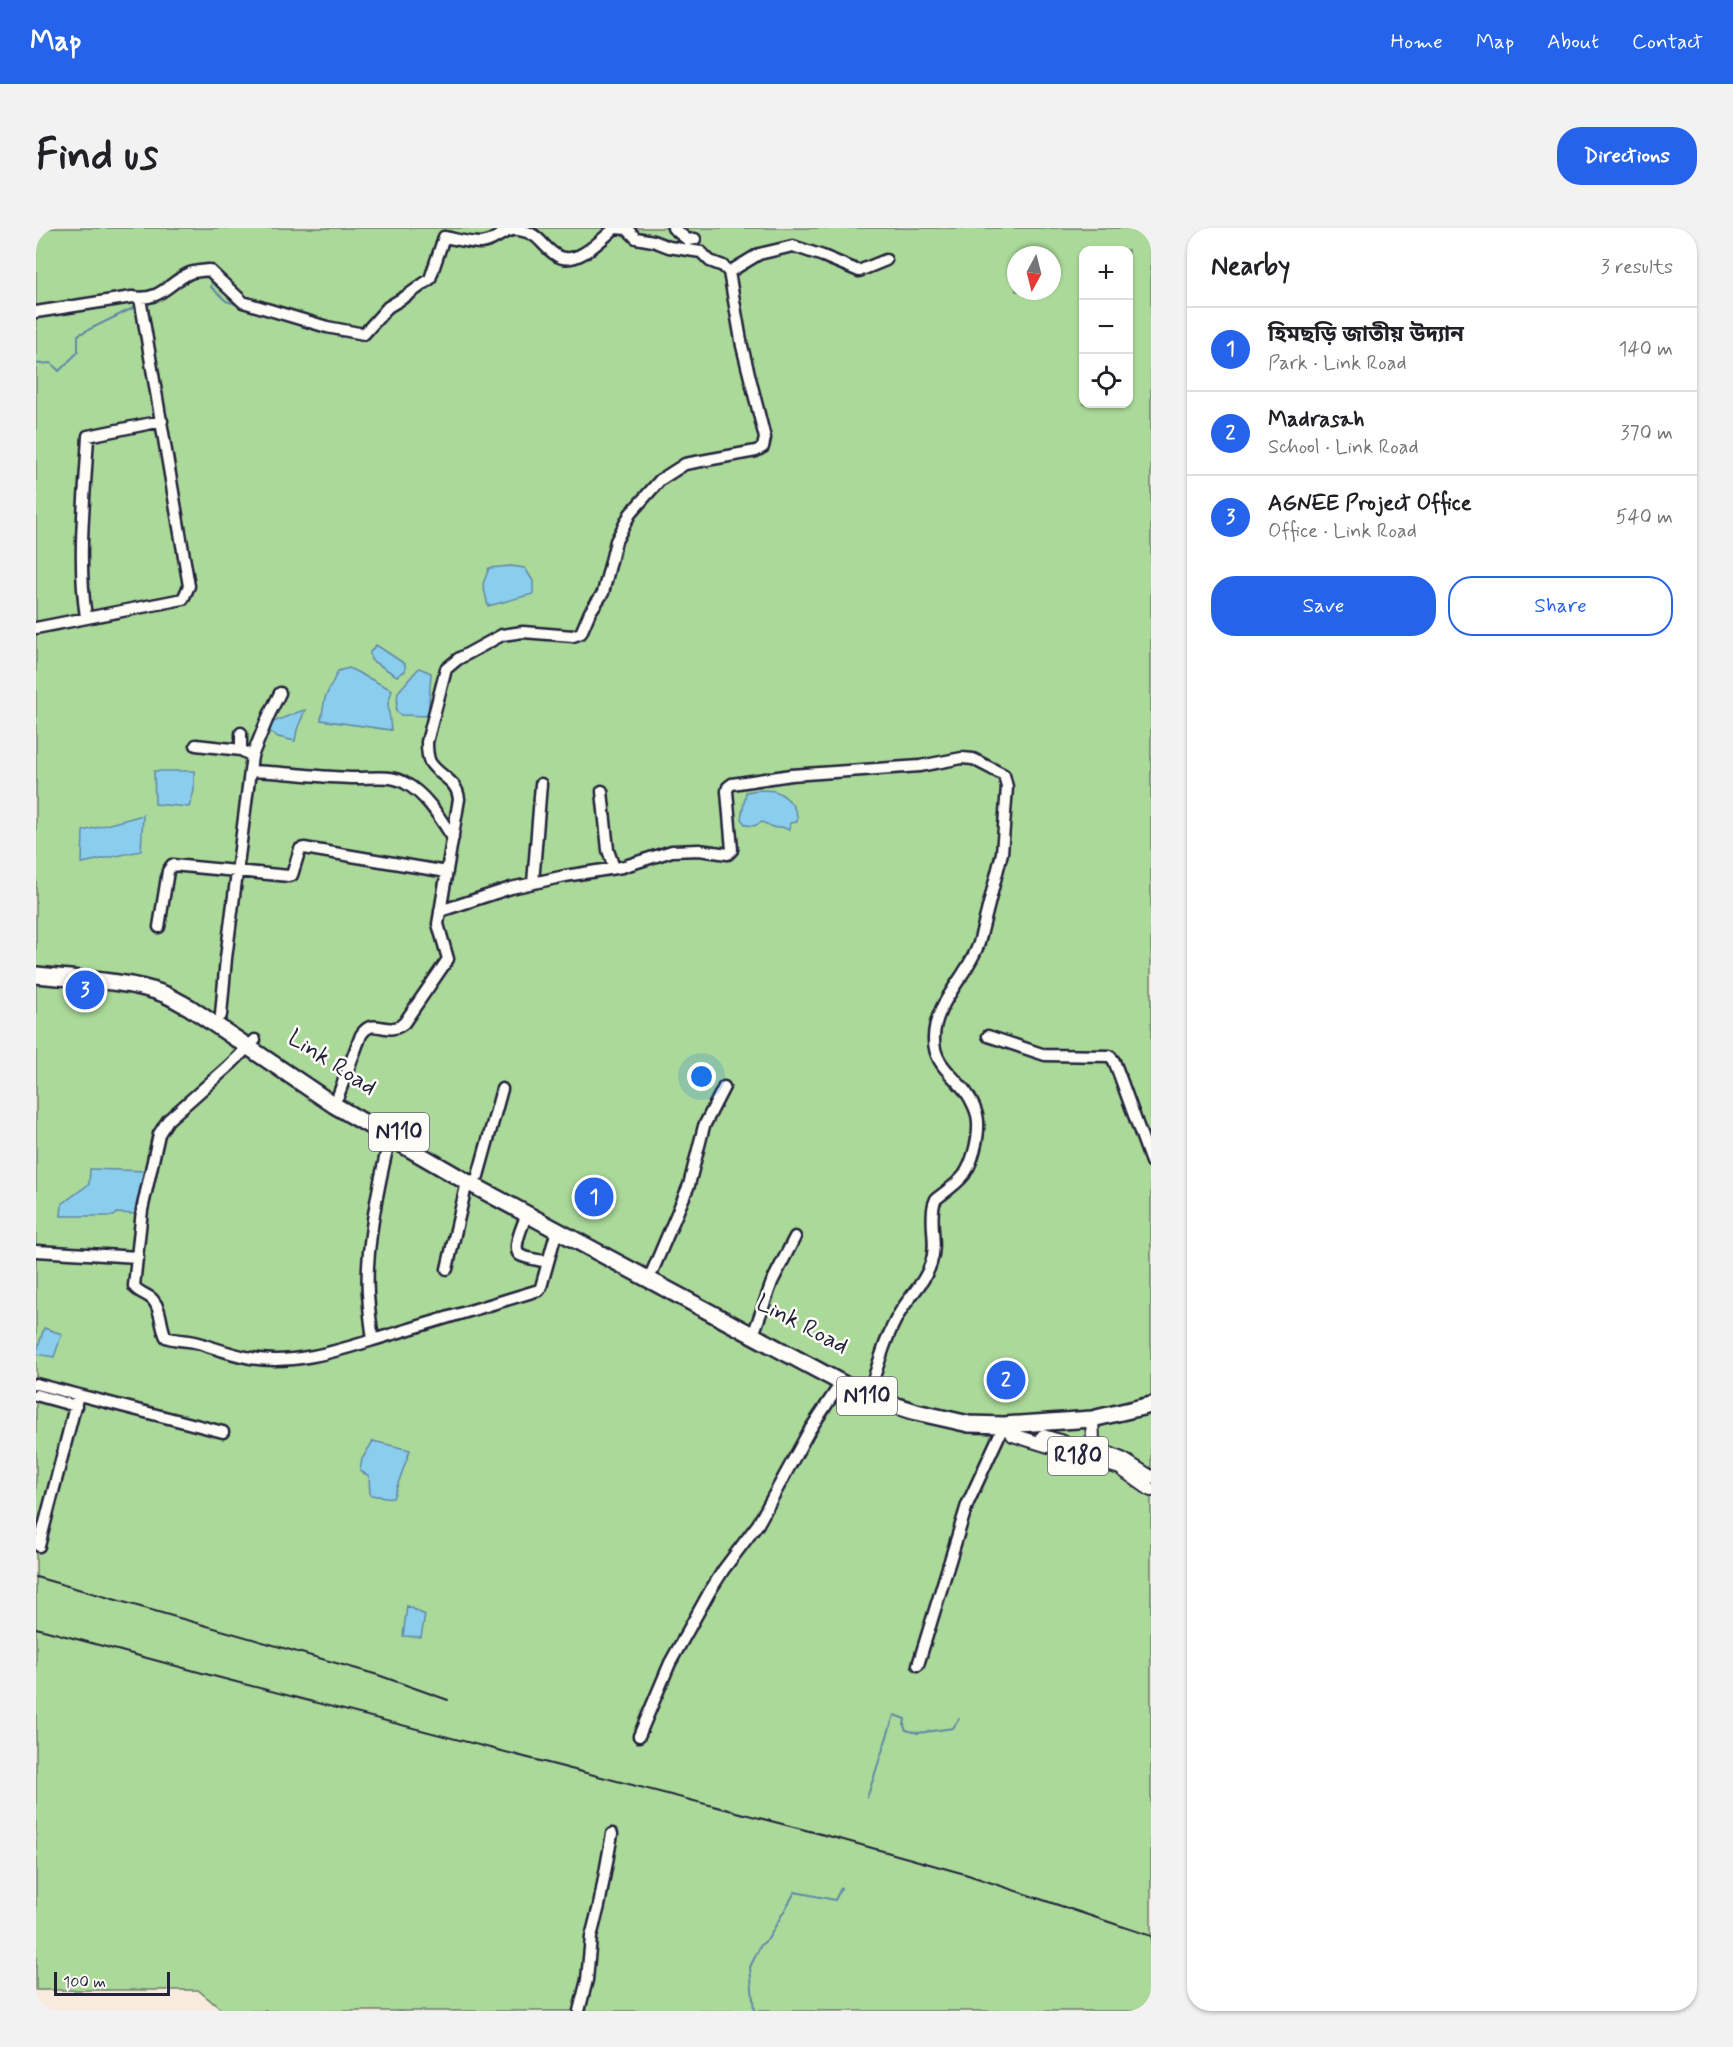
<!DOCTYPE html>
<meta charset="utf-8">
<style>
body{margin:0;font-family:Mynerve,"Noto Sans Bengali",sans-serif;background:#f2f2f2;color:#202124}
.controls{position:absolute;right:18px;top:18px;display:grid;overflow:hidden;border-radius:12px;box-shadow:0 2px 4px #0004}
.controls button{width:54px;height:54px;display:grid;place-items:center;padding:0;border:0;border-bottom:2px solid #e0e0e0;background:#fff;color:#202124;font:30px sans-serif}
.compass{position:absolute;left:971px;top:18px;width:54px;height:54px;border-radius:50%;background:#fff;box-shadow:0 2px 4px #0004;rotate:187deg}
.scale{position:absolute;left:18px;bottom:15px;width:116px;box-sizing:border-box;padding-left:6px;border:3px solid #22223b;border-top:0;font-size:16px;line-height:21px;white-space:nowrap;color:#22223b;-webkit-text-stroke:4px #fdfcf7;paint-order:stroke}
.you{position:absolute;left:666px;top:849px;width:21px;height:21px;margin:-15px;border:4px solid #fff;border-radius:50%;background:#1a73e8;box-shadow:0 0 0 9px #1a73e833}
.badge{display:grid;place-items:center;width:39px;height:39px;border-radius:50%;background:#2563eb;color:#fff;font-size:20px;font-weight:700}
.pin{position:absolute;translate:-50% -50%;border:3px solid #fff;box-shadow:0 2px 6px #0006}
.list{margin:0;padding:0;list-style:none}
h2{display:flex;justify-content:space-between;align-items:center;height:78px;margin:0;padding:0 24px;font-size:26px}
h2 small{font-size:20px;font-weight:400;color:#757577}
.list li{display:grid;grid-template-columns:39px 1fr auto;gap:18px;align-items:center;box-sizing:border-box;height:84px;padding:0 24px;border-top:2px solid #e0e0e0}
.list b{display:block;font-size:22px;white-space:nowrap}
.list p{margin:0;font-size:20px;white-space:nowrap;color:#757577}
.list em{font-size:20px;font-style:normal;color:#757577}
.actions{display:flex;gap:12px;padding:18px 24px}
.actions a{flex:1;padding:14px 0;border:2px solid #2563eb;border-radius:24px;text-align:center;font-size:21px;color:#2563eb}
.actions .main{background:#2563eb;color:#fff}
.icon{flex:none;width:33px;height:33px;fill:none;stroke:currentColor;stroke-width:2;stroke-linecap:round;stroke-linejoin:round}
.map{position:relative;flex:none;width:1115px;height:1783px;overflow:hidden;border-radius:24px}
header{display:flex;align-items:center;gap:36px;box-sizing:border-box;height:84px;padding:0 30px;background:#2563eb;color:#fff}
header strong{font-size:28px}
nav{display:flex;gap:33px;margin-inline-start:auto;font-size:21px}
.intro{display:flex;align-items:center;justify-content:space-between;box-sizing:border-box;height:144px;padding:0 36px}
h1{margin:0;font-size:42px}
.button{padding:15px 27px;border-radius:24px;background:#2563eb;color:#fff;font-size:21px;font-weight:700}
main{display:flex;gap:36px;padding:0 36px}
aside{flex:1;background:#fff;border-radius:24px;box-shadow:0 2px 4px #0004}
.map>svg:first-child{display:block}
.green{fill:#aad999;stroke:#667e6a;stroke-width:1.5;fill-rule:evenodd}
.water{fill:#8bcded;stroke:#6189a6;stroke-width:1.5}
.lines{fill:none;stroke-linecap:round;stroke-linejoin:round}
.stream{stroke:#6189a6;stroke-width:2}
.minor-casing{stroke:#22223b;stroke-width:15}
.major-casing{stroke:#22223b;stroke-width:16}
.highway-casing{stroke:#22223b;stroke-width:20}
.minor{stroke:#fdfcf7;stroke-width:10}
.major{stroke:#fdfcf7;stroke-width:12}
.highway{stroke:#fdfcf7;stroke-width:15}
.rail{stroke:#22223b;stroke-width:2}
.labels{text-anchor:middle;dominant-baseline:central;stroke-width:5;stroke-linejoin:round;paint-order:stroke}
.shield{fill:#fdfcf7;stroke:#646373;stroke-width:1.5}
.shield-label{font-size:22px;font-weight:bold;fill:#22223b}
.street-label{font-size:24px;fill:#22223b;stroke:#fdfcf7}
</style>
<header>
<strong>Map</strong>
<nav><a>Home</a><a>Map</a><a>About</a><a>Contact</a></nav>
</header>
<div class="intro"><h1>Find us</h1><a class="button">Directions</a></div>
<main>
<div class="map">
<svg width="1115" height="1783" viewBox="0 0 1115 1783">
<rect width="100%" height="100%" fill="#f9eade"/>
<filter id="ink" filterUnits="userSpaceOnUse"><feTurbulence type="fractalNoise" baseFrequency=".0167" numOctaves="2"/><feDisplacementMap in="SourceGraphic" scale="12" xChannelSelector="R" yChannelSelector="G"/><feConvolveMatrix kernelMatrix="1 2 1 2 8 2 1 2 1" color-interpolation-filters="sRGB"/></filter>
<g filter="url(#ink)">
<path class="green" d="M 0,0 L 1115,0 L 1115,1783 L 187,1783 L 162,1762 L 0,1762 ZM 1048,22 L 1092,22 L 1092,176 L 1048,176 ZM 980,27 L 1016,27 L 1016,63 L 980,63 Z"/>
<path class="water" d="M 475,338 L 489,340 L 497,353 L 497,366 L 452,378 L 447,356 L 453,340 Z
M 340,417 L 369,436 L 369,443 L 361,448 L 335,432 L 334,424 Z
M 313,440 L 356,462 L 352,476 L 355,502 L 285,492 L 289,470 L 302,443 Z
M 383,440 L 395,445 L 392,488 L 365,487 L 360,483 L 362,464 Z
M 269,482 L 261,502 L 259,513 L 242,509 L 232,502 L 234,495 C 247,491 257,485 269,482 Z
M 118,543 L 158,543 L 158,563 L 153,579 L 119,576 Z
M 722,562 C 728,563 736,561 741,564 C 752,569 763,582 761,594 L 754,595 L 753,602 L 746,599 L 739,600 L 726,594 L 718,598 L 710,597 L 705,591 L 710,564 Z
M 107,587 L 105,623 L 46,635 L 47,603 Z
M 54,941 L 111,943 L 102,986 L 81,985 L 78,988 L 25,988 L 26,976 L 53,956 Z
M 8,1100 L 26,1106 L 18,1129 L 0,1126 Z
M 337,1213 L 374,1222 L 357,1270 L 334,1267 L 333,1248 L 324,1243 L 326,1231 Z
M 371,1378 L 389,1387 L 385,1409 L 367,1408 Z"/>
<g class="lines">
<path class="stream" d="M 177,50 L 175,59 L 190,73 L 203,77
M 138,61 L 153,51
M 291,104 L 306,109
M 0,136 L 15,135 L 23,143 L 42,124 L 42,107 L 103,77
M 831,1570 L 858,1487 L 869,1491 L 868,1498 L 870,1502 L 882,1505 L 917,1500 L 923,1491
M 718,1783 L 714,1739 L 725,1717 L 732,1711 L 759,1664 L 799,1672 L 805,1660"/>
<defs>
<path id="minor" d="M 637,0 L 652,12 L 659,11
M 0,84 L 96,69 C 125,74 133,54 154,45 C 159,43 167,43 173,42 L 207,74 L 291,99 L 328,106 L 352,79 L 372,67 L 394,51 L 408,9 C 419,11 433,15 445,15 C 460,14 467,0 483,2 C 504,5 505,18 520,27 C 539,40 565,12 579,0 L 591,1 L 600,10 L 617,13 L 633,19 L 665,24 L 674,33 L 687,38 L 693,44 L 723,26 L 757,18 L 787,28 L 823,43 L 850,32
M 50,389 C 41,329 49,268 52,208 L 126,193
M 0,400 L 147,371 L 153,358 L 104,70
M 205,505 L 205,522
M 160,517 L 205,522 L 216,528
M 214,543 C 248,544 281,549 315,550 C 332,551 354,546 369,555 C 391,567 404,590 417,610
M 566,563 L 572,622 L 578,640
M 497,655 L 505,556
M 404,683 L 475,660 L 529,648 L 586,639 L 636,623 L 663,622 L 692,626 L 696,622 L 691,563 L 692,559 L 696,556 L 755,547 L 884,538 L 926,530 L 937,531 L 968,547 L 971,559 L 966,625 L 943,715 C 932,748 898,775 898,810 C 897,835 916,846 930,864 C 935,871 942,885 942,894 C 943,909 937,934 928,947 C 921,956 909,964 900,971 L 898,976 C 893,996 902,1015 895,1035 C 889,1055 873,1068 863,1086 C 850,1108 843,1134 835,1159
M 123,699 L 132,643 L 136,637 L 253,648 L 256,647 L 264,621 L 268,620 L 411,644
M 185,787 L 190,730 L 216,528 L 233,487 L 244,465
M 952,808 L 1009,827 L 1074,828 L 1078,833 L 1083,846 L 1115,934
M 219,812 L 195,836 L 132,892 L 123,906 L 106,982 L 98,1058 C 102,1065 112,1066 117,1072 C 126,1082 124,1098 130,1109 C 140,1113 152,1112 162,1115 C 179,1120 197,1127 215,1130 C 256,1137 298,1124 337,1112
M 302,868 L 325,807 C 338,787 351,810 368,795 L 412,731 L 402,696 L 423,571 C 421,551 403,549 394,534 C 391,528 391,521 391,514 L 410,441 L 422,431 L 466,407 L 487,404 L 537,408 L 545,405 L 554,384 L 567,365 L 580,313 L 594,286 L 624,252 L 649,236 L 720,223 L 727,219 L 729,210 L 706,118 L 693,44
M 354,909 C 343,954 329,1019 332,1066 C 333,1081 335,1097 337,1112 L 503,1062 L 505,1059 L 521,1002
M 442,948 L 466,861
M 491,986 C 488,994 475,1021 484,1027 C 491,1031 504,1032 512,1034
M 0,1023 L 102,1029
M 411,1041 L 431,954
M 616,1044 L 653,957 L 668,898 L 688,859
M 717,1107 L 736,1054 L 759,1009
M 0,1156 L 187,1204
M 0,1167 L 40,1178
M 3,1318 L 42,1167
M 882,1437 L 931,1277 L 968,1197
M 603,1508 L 634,1435 L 674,1363 L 688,1341 L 722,1296 L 773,1203 L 805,1155
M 543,1783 L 551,1752 L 555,1709 L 563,1678 L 576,1606"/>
<path id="major" d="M 1056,1191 L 1057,1212 L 1064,1222
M 968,1197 L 977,1207 L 1084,1240 L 1115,1262
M 1007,1208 L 1040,1218 L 1064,1222 L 1088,1232 L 1115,1249"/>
<path id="highway" d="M 0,747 C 39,751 92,752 128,766 C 137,770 145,775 153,779 L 298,877 L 431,954 L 830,1168 L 880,1184 L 933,1196 L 968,1197 L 1056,1191 L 1115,1177"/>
</defs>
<use href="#minor" class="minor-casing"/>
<use href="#major" class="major-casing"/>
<use href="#highway" class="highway-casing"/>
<use href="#minor" class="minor"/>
<use href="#major" class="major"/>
<use href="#highway" class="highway"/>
<path class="rail" d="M 0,1349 L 342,1447 L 412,1472
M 0,1400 L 181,1449 L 804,1611 L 929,1646 L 1115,1708"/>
</g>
</g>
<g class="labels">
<g class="shield">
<rect x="333" y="885" width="60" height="38" rx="4.5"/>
<rect x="801" y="1149" width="60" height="38" rx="4.5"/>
<rect x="1012" y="1209" width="60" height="38" rx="4.5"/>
</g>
<g class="shield-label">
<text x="363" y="904">N110</text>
<text x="831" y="1168">N110</text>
<text x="1042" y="1228">R180</text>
</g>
<g class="street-label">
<text transform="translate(296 835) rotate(33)">Link Road</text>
<text transform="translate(766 1097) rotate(28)">Link Road</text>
</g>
</g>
</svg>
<div class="controls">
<button>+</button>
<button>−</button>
<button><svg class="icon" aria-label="locate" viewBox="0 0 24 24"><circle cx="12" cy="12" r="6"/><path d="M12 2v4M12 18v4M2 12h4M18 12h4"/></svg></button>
</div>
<svg class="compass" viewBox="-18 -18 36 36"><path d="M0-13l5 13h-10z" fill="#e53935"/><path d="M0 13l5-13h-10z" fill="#757577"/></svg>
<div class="scale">100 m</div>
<div class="you"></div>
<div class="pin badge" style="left:558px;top:969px">1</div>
<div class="pin badge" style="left:970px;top:1152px">2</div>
<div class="pin badge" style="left:49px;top:762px">3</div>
</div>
<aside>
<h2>Nearby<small>3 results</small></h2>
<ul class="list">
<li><span class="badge">1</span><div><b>হিমছড়ি জাতীয় উদ্যান</b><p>Park · Link Road</p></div><em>140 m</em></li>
<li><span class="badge">2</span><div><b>Madrasah</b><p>School · Link Road</p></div><em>370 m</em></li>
<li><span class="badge">3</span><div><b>AGNEE Project Office</b><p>Office · Link Road</p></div><em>540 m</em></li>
</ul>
<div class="actions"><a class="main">Save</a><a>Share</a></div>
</aside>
</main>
